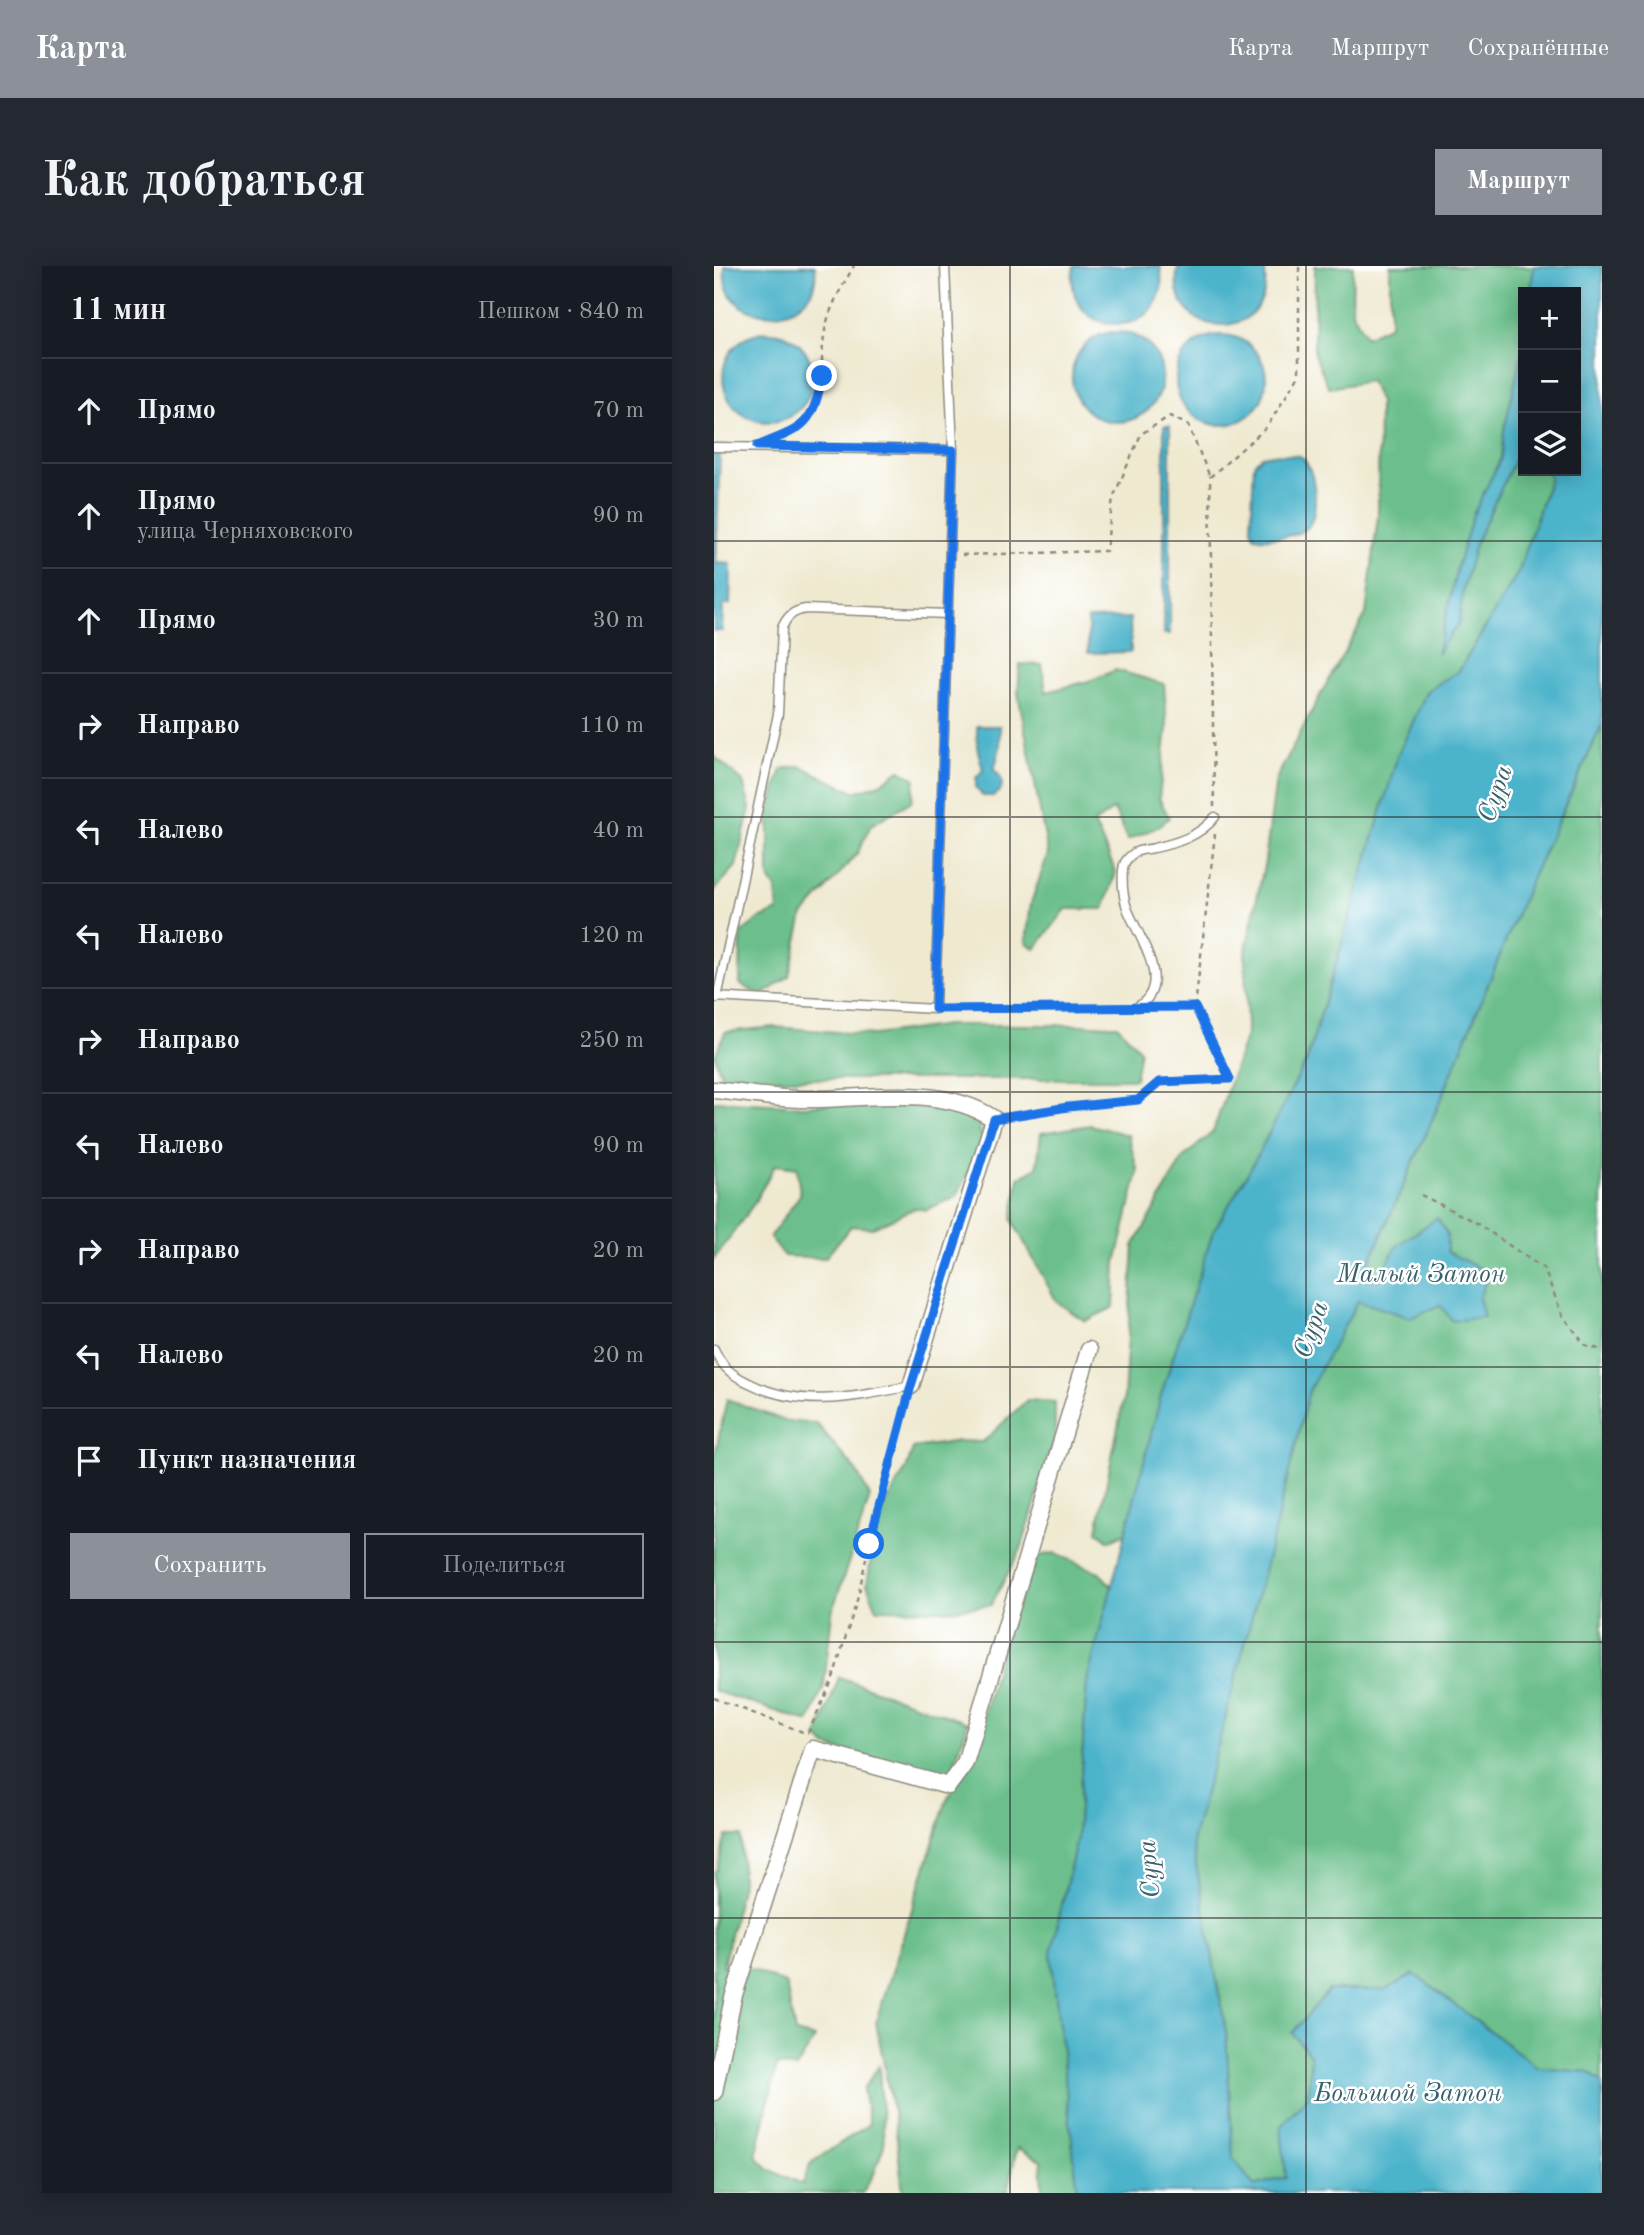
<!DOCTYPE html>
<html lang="ru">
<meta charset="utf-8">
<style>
body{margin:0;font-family:"Old Standard TT",serif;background:#242831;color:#f1f3f6}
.controls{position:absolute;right:21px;top:21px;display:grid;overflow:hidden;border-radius:0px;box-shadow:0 4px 18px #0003}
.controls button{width:63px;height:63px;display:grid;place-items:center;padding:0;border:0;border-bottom:2px solid #363941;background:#171b24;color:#f1f3f6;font:35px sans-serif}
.stop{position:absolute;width:21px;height:21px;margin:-16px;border:5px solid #1a73e8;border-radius:50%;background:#fff}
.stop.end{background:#1a73e8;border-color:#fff;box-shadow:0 2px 7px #0008}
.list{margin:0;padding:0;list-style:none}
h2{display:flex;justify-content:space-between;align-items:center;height:91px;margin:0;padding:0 28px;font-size:30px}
h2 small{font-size:23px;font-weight:400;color:#9ea1a6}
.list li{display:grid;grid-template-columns:46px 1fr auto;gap:21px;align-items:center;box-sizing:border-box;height:105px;padding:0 28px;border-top:2px solid #363941}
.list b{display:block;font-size:26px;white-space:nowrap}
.list p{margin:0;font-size:23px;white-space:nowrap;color:#9ea1a6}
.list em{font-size:23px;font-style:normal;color:#9ea1a6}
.actions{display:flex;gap:14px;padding:21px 28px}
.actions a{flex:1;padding:16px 0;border:2px solid #8c9099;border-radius:0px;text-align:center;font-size:24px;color:#8c9099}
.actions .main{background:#8c9099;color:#fff}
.icon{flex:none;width:38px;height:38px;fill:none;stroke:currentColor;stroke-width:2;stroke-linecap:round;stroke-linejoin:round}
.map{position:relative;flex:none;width:888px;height:1927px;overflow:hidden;border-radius:0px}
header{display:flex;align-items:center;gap:42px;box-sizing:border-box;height:98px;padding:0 35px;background:#8c9099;color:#fff}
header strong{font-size:33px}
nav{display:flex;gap:38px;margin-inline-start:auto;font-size:24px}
.intro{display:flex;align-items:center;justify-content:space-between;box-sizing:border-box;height:168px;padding:0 42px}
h1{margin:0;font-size:49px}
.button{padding:18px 32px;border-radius:0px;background:#8c9099;color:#fff;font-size:24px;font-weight:700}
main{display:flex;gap:42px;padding:0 42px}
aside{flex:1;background:#171b24;border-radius:0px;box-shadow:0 4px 18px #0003}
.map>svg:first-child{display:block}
.forest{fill:#6cbf8c;stroke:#4c755c;stroke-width:2}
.water{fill:#4cb3ca;stroke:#3c6f7a;stroke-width:2}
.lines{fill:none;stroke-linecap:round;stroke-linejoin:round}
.lane-casing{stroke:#8d8a7e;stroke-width:11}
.street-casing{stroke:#8d8a7e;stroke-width:19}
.path{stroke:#8d8a7e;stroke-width:2.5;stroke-dasharray:5 5;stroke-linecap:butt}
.lane{stroke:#fff;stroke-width:8}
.street{stroke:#fff;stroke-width:16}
.route{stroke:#1a73e8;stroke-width:9}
.grid{fill:none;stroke:#2b2b2b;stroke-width:2;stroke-opacity:0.55}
.labels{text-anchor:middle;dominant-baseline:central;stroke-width:5;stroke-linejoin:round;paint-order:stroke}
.water-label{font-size:26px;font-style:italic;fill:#38616b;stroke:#fff}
</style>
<header>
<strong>Карта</strong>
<nav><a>Карта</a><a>Маршрут</a><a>Сохранённые</a></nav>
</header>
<div class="intro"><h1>Как добраться</h1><a class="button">Маршрут</a></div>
<main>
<aside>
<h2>11 мин<small>Пешком · 840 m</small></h2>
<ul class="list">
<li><svg class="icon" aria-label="ahead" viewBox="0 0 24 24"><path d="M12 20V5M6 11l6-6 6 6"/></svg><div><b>Прямо</b></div><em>70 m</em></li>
<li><svg class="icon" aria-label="ahead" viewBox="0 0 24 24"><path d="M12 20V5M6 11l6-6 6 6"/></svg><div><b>Прямо</b><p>улица Черняховского</p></div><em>90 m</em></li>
<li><svg class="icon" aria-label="ahead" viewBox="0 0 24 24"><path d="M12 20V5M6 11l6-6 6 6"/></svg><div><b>Прямо</b></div><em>30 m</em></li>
<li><svg class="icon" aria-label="right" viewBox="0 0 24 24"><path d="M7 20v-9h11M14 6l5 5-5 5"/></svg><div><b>Направо</b></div><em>110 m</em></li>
<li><svg class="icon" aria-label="left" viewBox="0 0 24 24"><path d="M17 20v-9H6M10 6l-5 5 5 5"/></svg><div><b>Налево</b></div><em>40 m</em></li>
<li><svg class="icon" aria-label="left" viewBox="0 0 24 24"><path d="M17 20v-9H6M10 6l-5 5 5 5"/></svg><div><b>Налево</b></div><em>120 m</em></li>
<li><svg class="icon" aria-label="right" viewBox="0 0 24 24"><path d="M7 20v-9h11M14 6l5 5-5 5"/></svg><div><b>Направо</b></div><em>250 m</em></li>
<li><svg class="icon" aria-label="left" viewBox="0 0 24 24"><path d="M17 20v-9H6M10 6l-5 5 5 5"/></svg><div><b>Налево</b></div><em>90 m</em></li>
<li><svg class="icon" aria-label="right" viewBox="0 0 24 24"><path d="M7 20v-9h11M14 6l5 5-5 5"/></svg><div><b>Направо</b></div><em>20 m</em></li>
<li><svg class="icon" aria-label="left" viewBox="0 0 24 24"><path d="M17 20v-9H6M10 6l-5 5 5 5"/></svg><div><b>Налево</b></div><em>20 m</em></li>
<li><svg class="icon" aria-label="arrive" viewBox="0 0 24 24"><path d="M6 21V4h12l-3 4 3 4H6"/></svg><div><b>Пункт назначения</b></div></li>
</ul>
<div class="actions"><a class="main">Сохранить</a><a>Поделиться</a></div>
</aside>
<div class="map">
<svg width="888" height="1927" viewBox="0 0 888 1927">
<rect width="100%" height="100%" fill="#fff"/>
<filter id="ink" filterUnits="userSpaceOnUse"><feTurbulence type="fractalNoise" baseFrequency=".0143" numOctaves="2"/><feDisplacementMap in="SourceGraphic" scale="14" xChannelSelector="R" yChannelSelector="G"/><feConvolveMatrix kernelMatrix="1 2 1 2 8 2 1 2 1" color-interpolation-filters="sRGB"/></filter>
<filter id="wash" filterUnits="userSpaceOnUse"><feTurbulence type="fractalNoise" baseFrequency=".00686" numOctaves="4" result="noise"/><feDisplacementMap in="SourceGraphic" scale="28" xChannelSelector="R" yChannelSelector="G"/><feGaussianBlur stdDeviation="1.57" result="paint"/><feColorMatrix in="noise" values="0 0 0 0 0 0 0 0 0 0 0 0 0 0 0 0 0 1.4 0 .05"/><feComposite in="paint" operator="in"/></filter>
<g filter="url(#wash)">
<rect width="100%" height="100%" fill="#efe9d0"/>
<path class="forest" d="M 601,0 L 639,0 L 638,45 L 652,71 L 676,59 L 676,0 L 820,0 L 817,26 L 809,26 L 809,84 L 790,165 L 787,192 L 759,249 L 743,302 L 724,386 L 745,357 L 749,324 L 761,278 L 809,176 L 809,205 L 832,205 L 836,211 L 805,305 L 745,405 L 713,425 L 684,489 L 593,794 L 537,902 L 499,966 L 448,1126 L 413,1266 L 395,1275 L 383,1265 L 410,1131 L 420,980 L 469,892 L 499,866 L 533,766 L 531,688 L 551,595 L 562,513 L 609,424 L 652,348 L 664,250 L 665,135 L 656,115 L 615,122 L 600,88 Z
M 306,398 L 328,399 L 332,426 L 375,415 L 402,404 L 450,418 L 453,462 L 445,532 L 455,552 L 442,562 L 414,574 L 400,543 L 380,557 L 402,606 L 390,643 L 352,643 L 321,683 L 312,676 L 317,637 L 334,588 L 304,427 Z
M 888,459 L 888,1817 L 874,1806 L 825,1803 L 700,1708 L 672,1724 L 615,1724 L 579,1767 L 597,1790 L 594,1830 L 567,1860 L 572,1911 L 540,1920 L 519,1893 L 512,1766 L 478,1576 L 556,1283 L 595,1124 L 644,1034 L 696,1052 L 733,986 L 732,968 L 683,980 L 664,1016 L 648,1013 L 728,831 L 815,618 Z
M 0,490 L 29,516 L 36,542 L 22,600 L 0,625 Z
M 86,500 L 140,526 L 166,518 L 186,504 L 201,513 L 198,535 L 157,559 L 143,588 L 89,649 L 75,710 L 47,730 L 26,718 L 27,667 L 45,653 L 64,645 L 62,623 L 55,612 L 55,544 L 68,503 Z
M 234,759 L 403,759 L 426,784 L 421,813 L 8,813 L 1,790 L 11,766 L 60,761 L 160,769 Z
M 158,834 L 263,852 L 269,875 L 243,930 L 212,944 L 201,942 L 158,962 L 137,960 L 111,992 L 70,990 L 56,971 L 86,929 L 83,902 L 61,899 L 39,939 L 0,993 L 0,835 L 90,840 Z
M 376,859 L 414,869 L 424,906 L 402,997 L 400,1041 L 371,1055 L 343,1036 L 298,954 L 305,912 L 323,901 L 327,867 Z
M 13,1133 L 71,1155 L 102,1157 L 142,1204 L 156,1231 L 118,1346 L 110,1420 L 95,1456 L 0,1425 L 0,1193 Z
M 313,1134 L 341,1136 L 341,1173 L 307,1283 L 277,1339 L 232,1344 L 163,1343 L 153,1318 L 164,1252 L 193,1201 L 199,1182 L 245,1175 L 269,1176 Z
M 341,1287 L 386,1307 L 398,1321 L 373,1415 L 363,1572 L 337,1687 L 364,1927 L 329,1927 L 327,1894 L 303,1882 L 293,1927 L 189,1927 L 181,1857 L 162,1756 L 233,1533 L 257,1497 L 291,1367 L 324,1290 Z
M 125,1411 L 254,1457 L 235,1513 L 112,1480 L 103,1471 Z
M 12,1570 L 27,1570 L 28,1617 L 9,1700 L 40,1704 L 72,1718 L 81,1767 L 101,1772 L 82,1802 L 63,1799 L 42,1890 L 55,1904 L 89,1918 L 97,1897 L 155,1858 L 149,1823 L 165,1800 L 170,1879 L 160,1908 L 148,1927 L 0,1927 L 0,1606 L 3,1604 Z"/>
<path class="water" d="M 11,0 L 101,0 C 110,63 3,66 11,0 Z
M 360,0 L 446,0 C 462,78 344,77 360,0 Z
M 464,0 L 550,0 C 566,79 448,78 464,0 Z
M 820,0 L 888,0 L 888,459 L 815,618 L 728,831 L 648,1013 L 664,1015 L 683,980 L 723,952 L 733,968 L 733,986 L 775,1007 L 765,1032 L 770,1051 L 738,1055 L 726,1039 L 697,1052 L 644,1035 L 595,1124 L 556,1283 L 478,1576 L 512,1766 L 519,1892 L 540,1920 L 572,1911 L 567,1860 L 594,1830 L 597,1790 L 578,1767 L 615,1724 L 672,1724 L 700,1708 L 825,1802 L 874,1806 L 888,1817 L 888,1927 L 364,1927 L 337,1687 L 363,1572 L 373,1415 L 448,1126 L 499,966 L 537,902 L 593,794 L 684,489 L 713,425 L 745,405 L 805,305 L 836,212 L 832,205 L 862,205 L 862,26 L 817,26 Z
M9 111a45 45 0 1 1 90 0a45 45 0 1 1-90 0Z
M358 111a45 45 0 1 1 90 0a45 45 0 1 1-90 0Z
M462 114a45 45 0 1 1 90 0a45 45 0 1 1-90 0Z
M 809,82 L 809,176 L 761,278 L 749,324 L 745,357 L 723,388 L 743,302 L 759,249 L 787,192 L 790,165 Z
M 450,160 L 456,160 L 456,368 L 450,368 Z
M 0,187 L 6,187 L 2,297 L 17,298 L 16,338 L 9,339 L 8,365 L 0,365 Z
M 559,188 L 586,190 C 602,200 606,247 594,261 C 584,271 554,274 541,271 L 537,263 L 540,198 L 548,190 Z
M 416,352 L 417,386 L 374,387 L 374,353 Z
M 263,460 L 286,460 L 286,481 L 280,504 C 290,512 291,523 280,530 L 269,530 L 262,522 L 262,512 L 269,504 L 263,481 Z"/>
</g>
<g filter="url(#ink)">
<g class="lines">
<defs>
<path id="lane" d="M 0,181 L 239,184
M 0,731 L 221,743 L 239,184 L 231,0
M 3,732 L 64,448 L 68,362 C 73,350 79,345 92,343 L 234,348
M 423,741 C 461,719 424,671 413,642 C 409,630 408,616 409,604 C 409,597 414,591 420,587 C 426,583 433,584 440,582 C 463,577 486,570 501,551
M 0,1083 C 8,1100 16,1108 33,1116 C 86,1144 141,1131 197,1120"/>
<path id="street" d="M 0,824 C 32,827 65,834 96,833 C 156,833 227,818 280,853 L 197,1120
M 0,1826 L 19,1732 L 99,1483 L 234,1520 L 251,1497 L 375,1084"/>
</defs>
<use href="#lane" class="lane-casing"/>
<use href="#street" class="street-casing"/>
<path class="path" d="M 69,170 C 119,150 102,102 112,60 C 117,38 129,19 140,0
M 248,289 L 392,285 L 399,232 L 427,168 L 456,150 L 474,159 L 496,211
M 500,541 L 496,211 L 553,161 L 585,109 L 585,0
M 441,741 L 481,741 L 501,568
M 231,743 L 413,741
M 293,851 L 354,841 L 424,834 L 445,816 L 515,813 L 481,741
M 707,929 L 761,956 L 830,1003 L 848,1048 L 871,1079 L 888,1084
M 0,1432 L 94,1468
M 94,1467 L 118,1415 L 144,1331 L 155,1278 L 193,1136"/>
<use href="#lane" class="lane"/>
<use href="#street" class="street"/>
</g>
</g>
<g class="lines" filter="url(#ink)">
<path class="route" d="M 108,110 C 99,161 88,162 43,180 L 239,184 L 221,743 L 481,741 L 516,813 L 445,816 L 424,834 L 354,841 L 280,853 L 197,1120 L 155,1278"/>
</g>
<path class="grid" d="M 296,0 L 296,1927M 592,0 L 592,1927M 0,275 L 888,275M 0,551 L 888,551M 0,826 L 888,826M 0,1101 L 888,1101M 0,1376 L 888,1376M 0,1652 L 888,1652"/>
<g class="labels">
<g class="water-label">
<text transform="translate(782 528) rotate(-71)">Сура</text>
<text x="707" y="1009">Малый Затон</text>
<text transform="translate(598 1064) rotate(-71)">Сура</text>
<text transform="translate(436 1603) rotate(-95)">Сура</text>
<text x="694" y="1828">Большой Затон</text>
</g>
</g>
</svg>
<div class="controls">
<button>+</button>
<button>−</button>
<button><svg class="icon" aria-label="layers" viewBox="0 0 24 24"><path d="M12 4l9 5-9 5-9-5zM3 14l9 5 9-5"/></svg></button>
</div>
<div class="stop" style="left:155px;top:1278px"></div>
<div class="stop end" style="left:108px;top:110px"></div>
</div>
</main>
